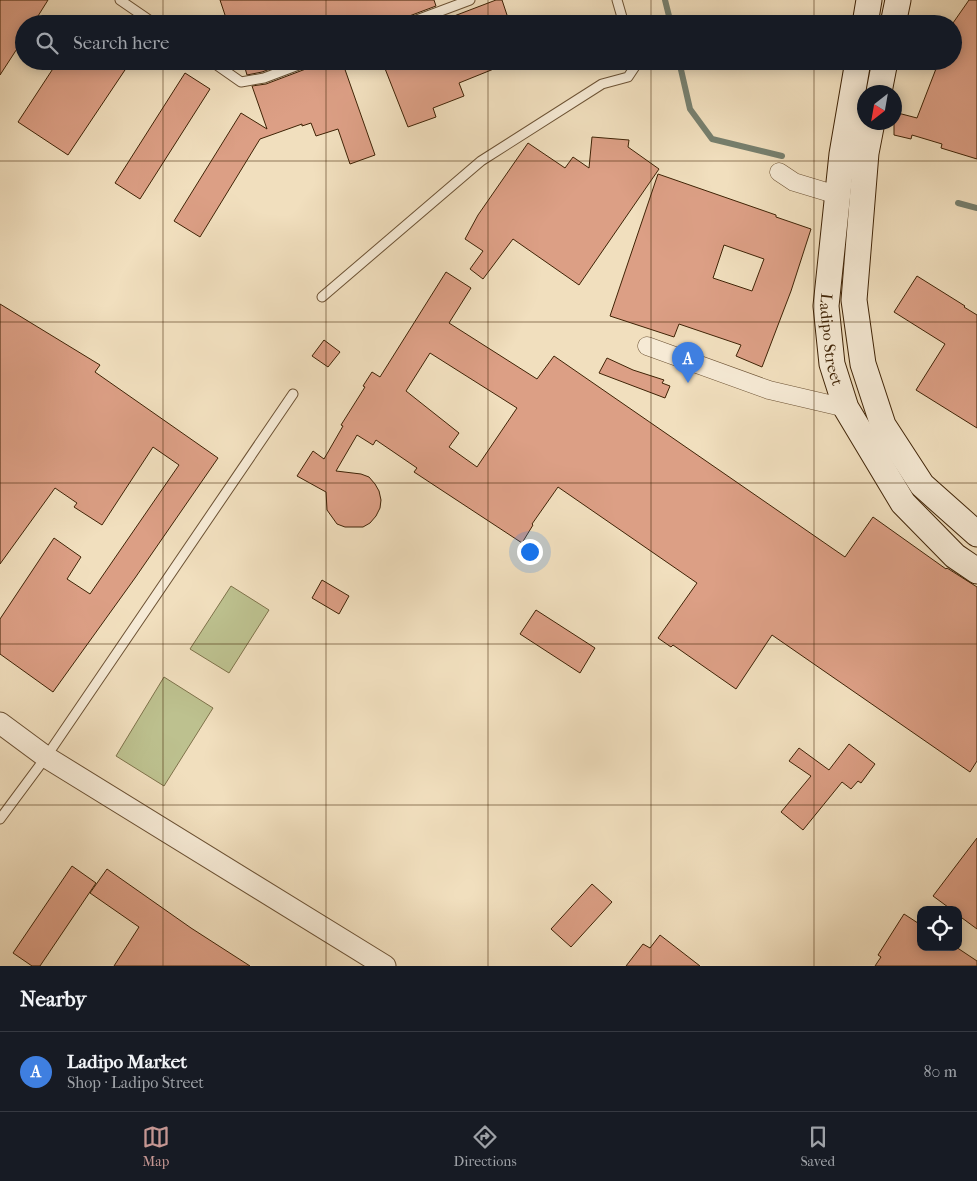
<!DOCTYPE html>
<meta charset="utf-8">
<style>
body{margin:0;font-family:"IM FELL French Canon",serif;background:#242831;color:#f1f3f6}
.controls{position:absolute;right:15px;bottom:15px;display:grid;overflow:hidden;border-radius:10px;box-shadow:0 2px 12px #0003}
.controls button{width:45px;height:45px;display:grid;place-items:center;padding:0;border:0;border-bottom:1px solid #363941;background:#171b24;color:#f1f3f6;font:25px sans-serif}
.compass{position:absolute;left:857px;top:85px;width:45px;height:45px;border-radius:50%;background:#171b24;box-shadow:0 2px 12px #0003;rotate:211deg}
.you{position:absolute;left:529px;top:551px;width:18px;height:18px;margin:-12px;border:4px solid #fff;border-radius:50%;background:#1a73e8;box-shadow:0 0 0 8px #1a73e833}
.badge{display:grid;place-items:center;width:32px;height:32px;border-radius:50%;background:#c59692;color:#fff;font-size:16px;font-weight:700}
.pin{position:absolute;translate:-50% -41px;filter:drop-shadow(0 1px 2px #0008)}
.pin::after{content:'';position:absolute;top:26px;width:18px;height:15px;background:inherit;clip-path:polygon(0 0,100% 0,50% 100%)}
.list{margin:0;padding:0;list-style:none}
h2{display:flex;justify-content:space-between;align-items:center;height:65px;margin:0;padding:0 20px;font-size:21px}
h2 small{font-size:16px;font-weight:400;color:#9ea1a6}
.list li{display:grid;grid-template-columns:32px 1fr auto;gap:15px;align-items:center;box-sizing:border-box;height:80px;padding:0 20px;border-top:1px solid #363941}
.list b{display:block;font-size:19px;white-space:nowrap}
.list p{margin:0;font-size:16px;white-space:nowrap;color:#9ea1a6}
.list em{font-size:16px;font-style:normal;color:#9ea1a6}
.icon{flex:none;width:28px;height:28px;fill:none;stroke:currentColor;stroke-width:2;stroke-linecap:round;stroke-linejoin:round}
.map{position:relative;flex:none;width:977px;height:966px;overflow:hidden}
.search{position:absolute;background:#171b24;box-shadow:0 2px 12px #0003;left:15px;right:15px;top:15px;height:55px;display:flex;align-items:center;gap:12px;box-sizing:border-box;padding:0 18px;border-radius:28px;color:#9ea1a6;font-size:19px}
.sheet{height:145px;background:#171b24}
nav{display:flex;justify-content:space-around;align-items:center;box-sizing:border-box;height:70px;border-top:1px solid #363941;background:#171b24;font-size:14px;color:#9ea1a6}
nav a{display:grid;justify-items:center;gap:2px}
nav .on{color:#c59692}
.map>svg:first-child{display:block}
.green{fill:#bdc18f;stroke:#7e724a}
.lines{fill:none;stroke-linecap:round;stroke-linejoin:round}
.stream{stroke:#767f6e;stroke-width:6}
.building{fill:#dc9f85;stroke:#3f2306;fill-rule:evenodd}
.service-casing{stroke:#6c5234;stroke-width:11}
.minor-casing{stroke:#6c5234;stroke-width:19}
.tertiary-casing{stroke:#6c5234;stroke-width:23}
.secondary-casing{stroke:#3f2306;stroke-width:27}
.service{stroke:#f6ead5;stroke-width:9}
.minor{stroke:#f6ead5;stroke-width:18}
.tertiary{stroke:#f6ead5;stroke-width:21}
.secondary{stroke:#f6ead5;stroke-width:25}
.grid{fill:none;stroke:#3f2306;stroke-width:1;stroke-opacity:0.55}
.labels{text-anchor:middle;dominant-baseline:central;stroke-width:4;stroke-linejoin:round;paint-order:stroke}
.street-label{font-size:16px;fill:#3f2306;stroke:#f6ead5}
</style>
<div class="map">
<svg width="977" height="966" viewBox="0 0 977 966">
<rect width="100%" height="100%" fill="#f1dfbe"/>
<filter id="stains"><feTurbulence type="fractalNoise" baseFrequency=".004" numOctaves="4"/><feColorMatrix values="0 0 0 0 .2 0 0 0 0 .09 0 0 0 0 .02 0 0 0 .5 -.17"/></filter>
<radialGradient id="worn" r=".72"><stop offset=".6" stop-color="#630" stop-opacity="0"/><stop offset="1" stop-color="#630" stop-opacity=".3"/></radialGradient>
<path class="green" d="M 231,586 L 269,610 L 229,673 L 190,649 Z
M 164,677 L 213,708 L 164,786 L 116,756 Z"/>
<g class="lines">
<path class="stream" d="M 665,0 L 671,24
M 679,61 L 690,109 L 712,139 L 782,156
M 958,203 L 977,208"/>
</g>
<path class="building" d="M 0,0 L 48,0 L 33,24 L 24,24 L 24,38 L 0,75 Z
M 220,0 L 434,0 L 436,6 L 404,18 L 400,24 L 228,24 Z
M 496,0 L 502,0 L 510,24 L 424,24 L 440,18 L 441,21 Z
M 969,0 L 977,0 L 977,159 L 941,148 L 942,144 L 912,135 L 911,139 L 894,135 L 894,112 L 917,118 L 939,61 L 953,61 L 953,23 Z
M 58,61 L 131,61 L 68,155 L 18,122 Z
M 243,61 L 291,61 L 262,72 L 247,75 Z
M 315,61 L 342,61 L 375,155 L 350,164 L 338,129 L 316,136 L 311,123 L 302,126 L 302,124 L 260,139 L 200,237 L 174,221 L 241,113 L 267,129 L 252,86 L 266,84 L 311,67 Z
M 382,61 L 511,61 L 511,62 L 459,83 L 464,96 L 433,108 L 436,117 L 408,127 Z
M 185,73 L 210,89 L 140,199 L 115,183 Z
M 592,137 L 629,140 L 628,147 L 659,169 L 579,285 L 513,239 L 483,279 L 470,269 L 483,251 L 465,239 L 478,215 L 528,143 L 565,168 L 573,157 L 589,168 Z
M 658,174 L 776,215 L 776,217 L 811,229 L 791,291 L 762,367 L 736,356 L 741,345 L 679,324 L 674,337 L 610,316 ZM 724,245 L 764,259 L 752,291 L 713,278 Z
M 446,272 L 471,288 L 449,323 L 537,379 L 554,356 L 845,557 L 873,517 L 946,569 L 947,568 L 977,587 L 977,761 L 970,772 L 772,635 L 736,689 L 673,645 L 671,647 L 658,638 L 697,583 L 558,487 L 532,524 L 533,525 L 522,543 L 414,472 L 417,468 L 376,440 L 373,445 L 357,435 L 336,471 L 361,474 L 369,477 L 375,484 L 379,491 L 381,500 L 380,508 L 376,516 L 370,523 L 363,527 L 345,527 L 337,524 L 327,510 L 326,492 L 297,476 L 313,451 L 324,459 L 343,426 L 341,425 L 365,387 L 363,386 L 372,372 L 380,377 ZM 430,353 L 517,408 L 477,467 L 449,447 L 459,433 L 406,391 Z
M 917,276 L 965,306 L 964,307 L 977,315 L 977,428 L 916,390 L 945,344 L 894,312 Z
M 0,304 L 100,365 L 95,372 L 218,458 L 135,578 L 53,692 L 0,654 L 0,619 L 54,538 L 81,557 L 67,579 L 90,594 L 179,465 L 153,447 L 102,525 L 74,507 L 77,503 L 55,488 L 0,564 Z
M 324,340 L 340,352 L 328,367 L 312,356 Z
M 607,358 L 633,370 L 664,380 L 662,383 L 670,386 L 665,398 L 599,373 Z
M 322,580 L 349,596 L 339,614 L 312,598 Z
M 536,610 L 595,648 L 580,673 L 520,634 Z
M 849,744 L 875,764 L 861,783 L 858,781 L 851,789 L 842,782 L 803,830 L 781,812 L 811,776 L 789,761 L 799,748 L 829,770 Z
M 977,838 L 977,929 L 958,915 L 958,910 L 952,910 L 933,896 Z
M 72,866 L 96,883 L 40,966 L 32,966 L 13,953 Z
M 107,869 L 191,928 L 250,966 L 114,966 L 139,927 L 90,893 Z
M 592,884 L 612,902 L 571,947 L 551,929 Z
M 904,914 L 921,925 L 921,947 L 956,947 L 977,961 L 977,966 L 875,966 L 881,957 L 878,955 Z
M 660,935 L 700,966 L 626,966 L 643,944 L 650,948 Z"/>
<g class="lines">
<defs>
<path id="service" d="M 120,0 L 155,24
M 617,0 L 624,24
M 406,24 L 470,0
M 211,61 L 241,82 L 264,78 L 309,61
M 322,297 L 481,161 L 602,84 L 628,77 L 636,65 L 635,61
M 0,819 L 46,757 L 293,394"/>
<path id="minor" d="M 779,172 L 794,182 L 837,195
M 647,346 L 769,390 L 846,408"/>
<path id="tertiary" d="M 0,723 L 46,757 L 385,966"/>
<g id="secondary">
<path d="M 865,24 L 869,0"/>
<path d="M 893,24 L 898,0"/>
<path id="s1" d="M 858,61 L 842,154 L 826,306 L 832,364 L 846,408 L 903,503 L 955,556 L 977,571"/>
<path d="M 879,92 L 885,61"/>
<path d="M 872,122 L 866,153 L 854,300 L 863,364 L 883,425 L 922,485 L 977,534"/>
</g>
</defs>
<use href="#service" class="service-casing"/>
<use href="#minor" class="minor-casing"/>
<use href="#tertiary" class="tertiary-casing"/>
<use href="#secondary" class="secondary-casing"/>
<use href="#service" class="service"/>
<use href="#minor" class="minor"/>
<use href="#tertiary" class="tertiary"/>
<use href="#secondary" class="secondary"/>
</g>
<path class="grid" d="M 163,0 L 163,24M 326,0 L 326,24M 488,0 L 488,24M 651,0 L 651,24M 814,0 L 814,24M 163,61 L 163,966M 326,61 L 326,966M 488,61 L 488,966M 651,61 L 651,966M 814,61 L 814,966M 0,161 L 977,161M 0,322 L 977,322M 0,483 L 977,483M 0,644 L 977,644M 0,805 L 977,805"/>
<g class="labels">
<g class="street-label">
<text stroke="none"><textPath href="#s1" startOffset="281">Ladipo Street</textPath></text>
</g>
</g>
<rect width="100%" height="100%" filter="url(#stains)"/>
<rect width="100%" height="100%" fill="url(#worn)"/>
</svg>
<div class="controls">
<button><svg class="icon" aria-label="locate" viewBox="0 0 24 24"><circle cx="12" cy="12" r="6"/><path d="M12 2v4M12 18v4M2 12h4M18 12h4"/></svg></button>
</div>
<svg class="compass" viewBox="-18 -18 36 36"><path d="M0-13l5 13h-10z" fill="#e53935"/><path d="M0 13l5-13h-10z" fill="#9ea1a6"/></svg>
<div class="you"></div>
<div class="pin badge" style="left:688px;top:383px;background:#3f7fe0">A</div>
<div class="search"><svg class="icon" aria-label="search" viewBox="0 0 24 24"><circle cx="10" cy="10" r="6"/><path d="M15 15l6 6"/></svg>Search here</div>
</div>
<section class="sheet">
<h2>Nearby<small></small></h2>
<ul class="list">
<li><span class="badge" style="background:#3f7fe0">A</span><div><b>Ladipo Market</b><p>Shop · Ladipo Street</p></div><em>80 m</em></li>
</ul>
</section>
<nav>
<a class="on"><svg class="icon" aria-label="map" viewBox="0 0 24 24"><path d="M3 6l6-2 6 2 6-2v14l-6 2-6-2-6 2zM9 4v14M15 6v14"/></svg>Map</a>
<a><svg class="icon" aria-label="directions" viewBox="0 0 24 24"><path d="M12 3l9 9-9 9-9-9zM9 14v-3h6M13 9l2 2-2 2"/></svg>Directions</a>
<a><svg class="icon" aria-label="saved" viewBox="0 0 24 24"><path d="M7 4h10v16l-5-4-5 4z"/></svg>Saved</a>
</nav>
